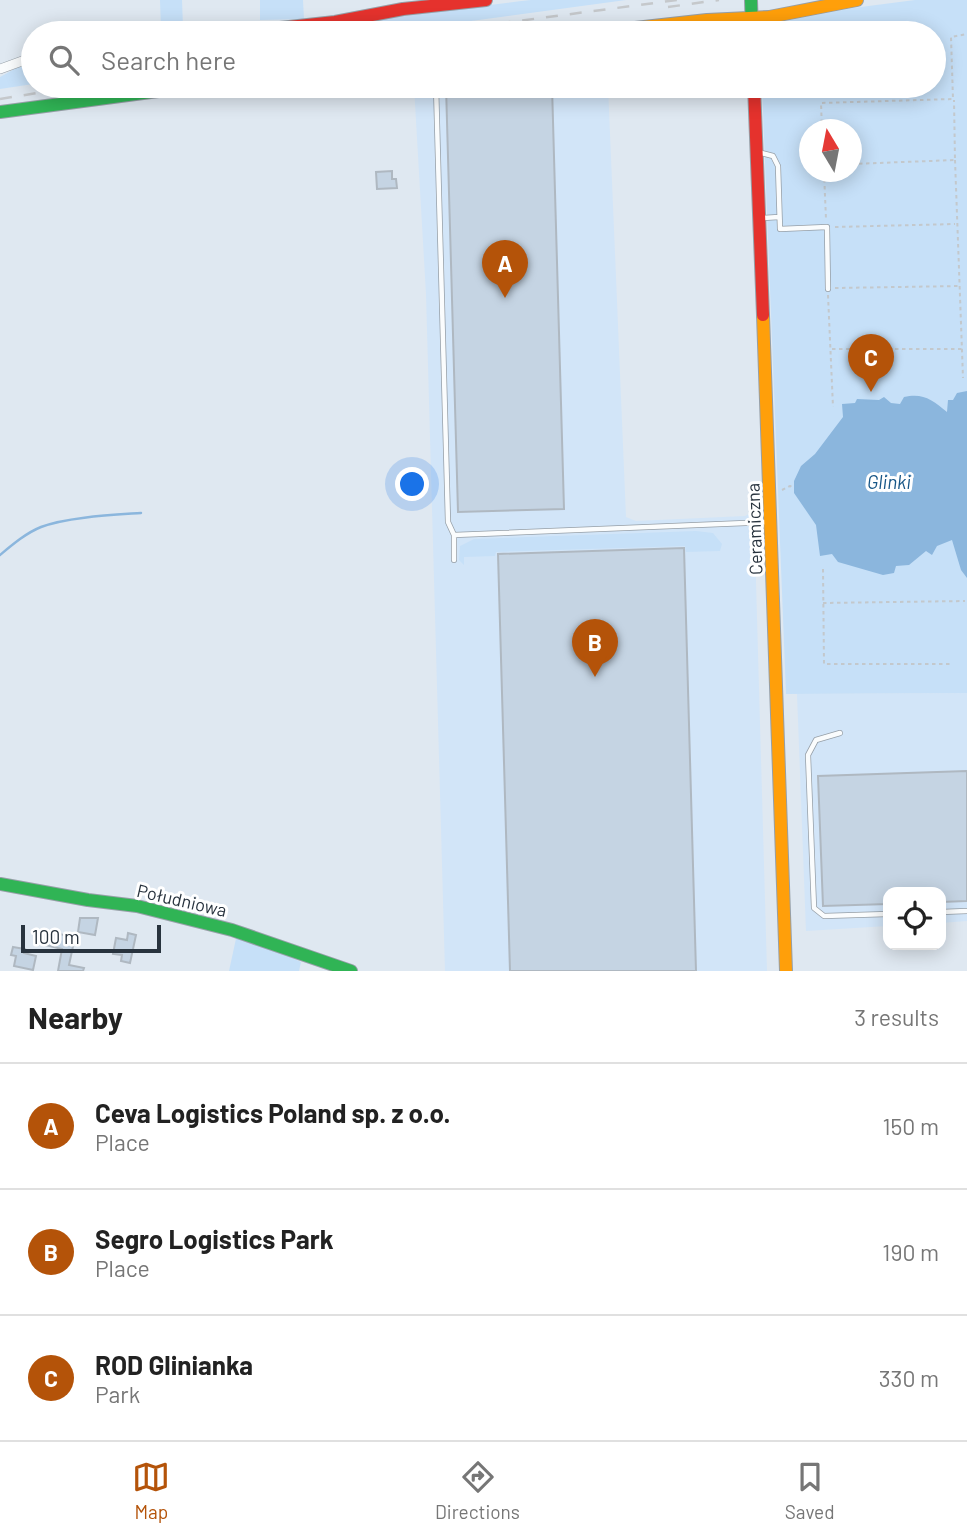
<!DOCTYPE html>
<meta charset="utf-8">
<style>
body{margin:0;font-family:Barlow,sans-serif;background:#f6f6f6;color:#222}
.controls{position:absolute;right:21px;bottom:21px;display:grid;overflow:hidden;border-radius:14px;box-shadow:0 4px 18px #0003}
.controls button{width:63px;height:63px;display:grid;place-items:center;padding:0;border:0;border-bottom:2px solid #e0e0e0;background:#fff;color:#222;font:35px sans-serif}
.compass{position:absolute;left:799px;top:119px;width:63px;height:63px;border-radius:50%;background:#fff;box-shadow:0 4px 18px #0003;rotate:350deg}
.scale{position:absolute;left:21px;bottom:18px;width:140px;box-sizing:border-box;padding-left:7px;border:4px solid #28333e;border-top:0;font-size:19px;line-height:24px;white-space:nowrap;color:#28333e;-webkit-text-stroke:5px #fff;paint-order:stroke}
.you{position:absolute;left:413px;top:485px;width:24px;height:24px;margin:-18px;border:5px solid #fff;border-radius:50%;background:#1a73e8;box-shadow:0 0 0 10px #1a73e833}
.badge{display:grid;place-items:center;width:46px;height:46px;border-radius:50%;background:#b45309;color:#fff;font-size:23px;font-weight:700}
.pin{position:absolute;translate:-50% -58px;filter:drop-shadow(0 2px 4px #0008)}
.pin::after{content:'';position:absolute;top:37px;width:24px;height:21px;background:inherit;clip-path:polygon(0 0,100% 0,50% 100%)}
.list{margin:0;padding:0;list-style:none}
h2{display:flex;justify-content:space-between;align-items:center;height:91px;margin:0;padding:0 28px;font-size:30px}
h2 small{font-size:23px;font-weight:400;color:#767676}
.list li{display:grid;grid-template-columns:46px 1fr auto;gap:21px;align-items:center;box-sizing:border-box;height:126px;padding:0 28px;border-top:2px solid #e0e0e0}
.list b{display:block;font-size:26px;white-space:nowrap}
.list p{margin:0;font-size:23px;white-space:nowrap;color:#767676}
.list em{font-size:23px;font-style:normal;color:#767676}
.icon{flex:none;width:38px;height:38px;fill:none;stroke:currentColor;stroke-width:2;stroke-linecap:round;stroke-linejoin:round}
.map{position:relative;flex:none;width:967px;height:971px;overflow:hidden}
.search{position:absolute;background:#fff;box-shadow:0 4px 18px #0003;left:21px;right:21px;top:21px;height:77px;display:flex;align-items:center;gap:18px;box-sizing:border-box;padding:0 24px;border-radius:38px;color:#767676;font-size:26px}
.sheet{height:469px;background:#fff}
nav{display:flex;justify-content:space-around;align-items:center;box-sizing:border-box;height:98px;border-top:2px solid #e0e0e0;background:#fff;font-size:19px;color:#767676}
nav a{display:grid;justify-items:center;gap:4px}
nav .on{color:#b45309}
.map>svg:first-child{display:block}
.built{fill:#d2e5f8}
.green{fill:#c6e0f8;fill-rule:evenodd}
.water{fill:#8bb6dd}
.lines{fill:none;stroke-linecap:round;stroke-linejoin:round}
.stream{stroke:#8bb6dd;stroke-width:2.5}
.building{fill:#c5d4e3;stroke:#afb8c1;stroke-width:2}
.lane-casing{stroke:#969fa7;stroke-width:6}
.street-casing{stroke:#969fa7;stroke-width:10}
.fast-casing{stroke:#969fa7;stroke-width:14}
.slow-casing{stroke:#969fa7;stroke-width:14}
.jam-casing{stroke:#969fa7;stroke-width:14}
.path{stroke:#c3c8cc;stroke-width:2;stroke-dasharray:3.5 3.5;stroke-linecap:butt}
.lane{stroke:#fafcfd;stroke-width:4.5}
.street{stroke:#fafcfd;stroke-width:9}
.fast{stroke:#30b455;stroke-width:12}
.slow{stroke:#ff9f0a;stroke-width:12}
.jam{stroke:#e5322d;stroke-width:12}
.rail{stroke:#c5c8cb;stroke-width:2.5;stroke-dasharray:12 12;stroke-linecap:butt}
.labels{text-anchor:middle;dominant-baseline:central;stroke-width:6;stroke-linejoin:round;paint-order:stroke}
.street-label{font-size:18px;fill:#28333e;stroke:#fff}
.water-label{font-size:19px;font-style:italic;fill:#175687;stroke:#fff}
</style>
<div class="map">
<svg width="967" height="971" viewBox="0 0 967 971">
<rect width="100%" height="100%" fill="#dfe8f1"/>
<path class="built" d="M 414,86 L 608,86 L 626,517 L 636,521 L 745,516 L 754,511 L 767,971 L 445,971 L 426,294 Z
M 967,693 L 967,921 L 941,923 L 941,892 L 888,892 L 888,926 L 806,931 L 797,694 Z"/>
<path class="green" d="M 160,0 L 182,0 L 183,27 L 161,29 Z
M 260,0 L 303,0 L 304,19 L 260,20 Z
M 531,0 L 626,0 L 382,33 L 271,33 C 358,23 444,10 531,0 Z
M 915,0 L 967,0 L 967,693 L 786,694 L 762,86 L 934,86 L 934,33 L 760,33 L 760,26 L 853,8 ZM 810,130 L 852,130 L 852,172 L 810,172 Z
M 33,64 L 33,84 L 0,89 L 0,77 L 18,67 Z
M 696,531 L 713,533 L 722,544 L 720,551 L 686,552 L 685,546 L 496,552 L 495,556 L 464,557 L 464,565 L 459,560 L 460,546 L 474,539 Z
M 237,934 L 301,962 L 299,971 L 229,971 Z"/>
<path class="water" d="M 967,391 L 967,578 L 961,570 L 952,540 L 937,546 L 932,555 L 926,551 L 909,565 L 896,566 L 894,573 L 883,575 L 838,562 L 832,554 L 820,556 L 816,525 L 794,493 L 794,481 L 801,466 L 815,454 L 843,417 L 842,404 L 855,403 L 857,399 L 879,400 L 884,397 L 891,403 L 900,404 L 904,397 C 924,393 932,400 947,412 L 948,400 L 953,400 L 957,393 Z"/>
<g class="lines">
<path class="stream" d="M 0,555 C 12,545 26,533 41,527 C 67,517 112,515 141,513"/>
</g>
<path class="building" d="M 446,86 L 552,86 L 564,509 L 458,512 Z
M 392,171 L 392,179 L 396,179 L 397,188 L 377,189 L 376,172 Z
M 684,548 L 696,971 L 510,971 L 498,554 Z
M 967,771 L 967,901 L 941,902 L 941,892 L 888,892 L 888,904 L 823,906 L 818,776 Z
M 80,918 L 98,918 L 95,935 L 78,932 Z
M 43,931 L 75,937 L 69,965 L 84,968 L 83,971 L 58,971 L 62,949 L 41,944 Z
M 128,933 L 136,935 L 130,963 L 121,961 L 122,955 L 113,954 L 116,938 L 127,940 Z
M 13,947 L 25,949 L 24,953 L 36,956 L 33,970 L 14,966 L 16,956 L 11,955 Z"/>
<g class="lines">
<defs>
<path id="lane" d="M 436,86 L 448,522 L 454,535
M 758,152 L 773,156 L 778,166 L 780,229 L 827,227 L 828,289
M 763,218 L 779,217
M 454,560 L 454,535 L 771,522
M 840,733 L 816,740 L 808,755 L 814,908 L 824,916 L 888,914
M 941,912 L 967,911"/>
<path id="street" d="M 0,69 L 33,57"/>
<path id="fast" d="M 751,0 L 752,33
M 0,112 L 196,86
M 0,884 L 88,900 L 137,906 L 232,930 L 351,971"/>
<path id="slow" d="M 590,33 L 707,20 L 769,17 L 857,0
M 763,315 L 786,971"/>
<path id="jam" d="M 235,33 L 335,22 L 403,9 L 486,0
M 754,86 L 763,315"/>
</defs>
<use href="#lane" class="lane-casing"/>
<use href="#street" class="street-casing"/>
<use href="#fast" class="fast-casing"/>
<use href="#slow" class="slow-casing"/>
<use href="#jam" class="jam-casing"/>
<path class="path" d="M 822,130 L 821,103 L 953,99 L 951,37 L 967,34
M 955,160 L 963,378
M 852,164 L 955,160 L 954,100
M 824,172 L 826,219
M 835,227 L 955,224
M 835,288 L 960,286
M 828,295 L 833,407
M 832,349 L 962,349
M 782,490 L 790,486 L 794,488
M 823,569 L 824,664 L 951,664
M 823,603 L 965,601"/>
<use href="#lane" class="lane"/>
<use href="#street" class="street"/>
<use href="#fast" class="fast"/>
<use href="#slow" class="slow"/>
<use href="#jam" class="jam"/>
<path class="rail" d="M 668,7 L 719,0
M 427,33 L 677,0
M 0,99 L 81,86"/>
</g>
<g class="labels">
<g class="street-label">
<text transform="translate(754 529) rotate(-92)">Ceramiczna</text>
<text transform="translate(182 900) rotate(13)">Południowa</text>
</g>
<g class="water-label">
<text x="889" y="481">Glinki</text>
</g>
</g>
</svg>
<div class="controls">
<button><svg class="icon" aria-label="locate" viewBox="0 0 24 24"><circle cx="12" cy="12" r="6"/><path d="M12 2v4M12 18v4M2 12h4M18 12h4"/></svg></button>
</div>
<svg class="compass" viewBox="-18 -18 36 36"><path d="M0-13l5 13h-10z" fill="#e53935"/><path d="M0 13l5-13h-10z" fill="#767676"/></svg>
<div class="scale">100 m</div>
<div class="you"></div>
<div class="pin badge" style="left:505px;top:298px">A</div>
<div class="pin badge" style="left:595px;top:677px">B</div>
<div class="pin badge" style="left:871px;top:392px">C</div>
<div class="search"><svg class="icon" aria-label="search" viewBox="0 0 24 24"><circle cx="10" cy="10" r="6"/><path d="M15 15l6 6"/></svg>Search here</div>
</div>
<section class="sheet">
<h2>Nearby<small>3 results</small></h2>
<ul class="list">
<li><span class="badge">A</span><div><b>Ceva Logistics Poland sp. z o.o.</b><p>Place</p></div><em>150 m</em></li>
<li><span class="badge">B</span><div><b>Segro Logistics Park</b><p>Place</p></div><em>190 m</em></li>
<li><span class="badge">C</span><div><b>ROD Glinianka</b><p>Park</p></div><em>330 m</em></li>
</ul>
</section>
<nav>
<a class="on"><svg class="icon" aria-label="map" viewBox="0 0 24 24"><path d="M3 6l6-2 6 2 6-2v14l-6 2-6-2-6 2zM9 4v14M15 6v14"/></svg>Map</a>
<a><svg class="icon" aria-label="directions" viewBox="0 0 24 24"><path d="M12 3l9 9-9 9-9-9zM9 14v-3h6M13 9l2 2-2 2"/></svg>Directions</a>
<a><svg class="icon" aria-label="saved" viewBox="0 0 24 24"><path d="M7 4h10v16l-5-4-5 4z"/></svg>Saved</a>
</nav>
